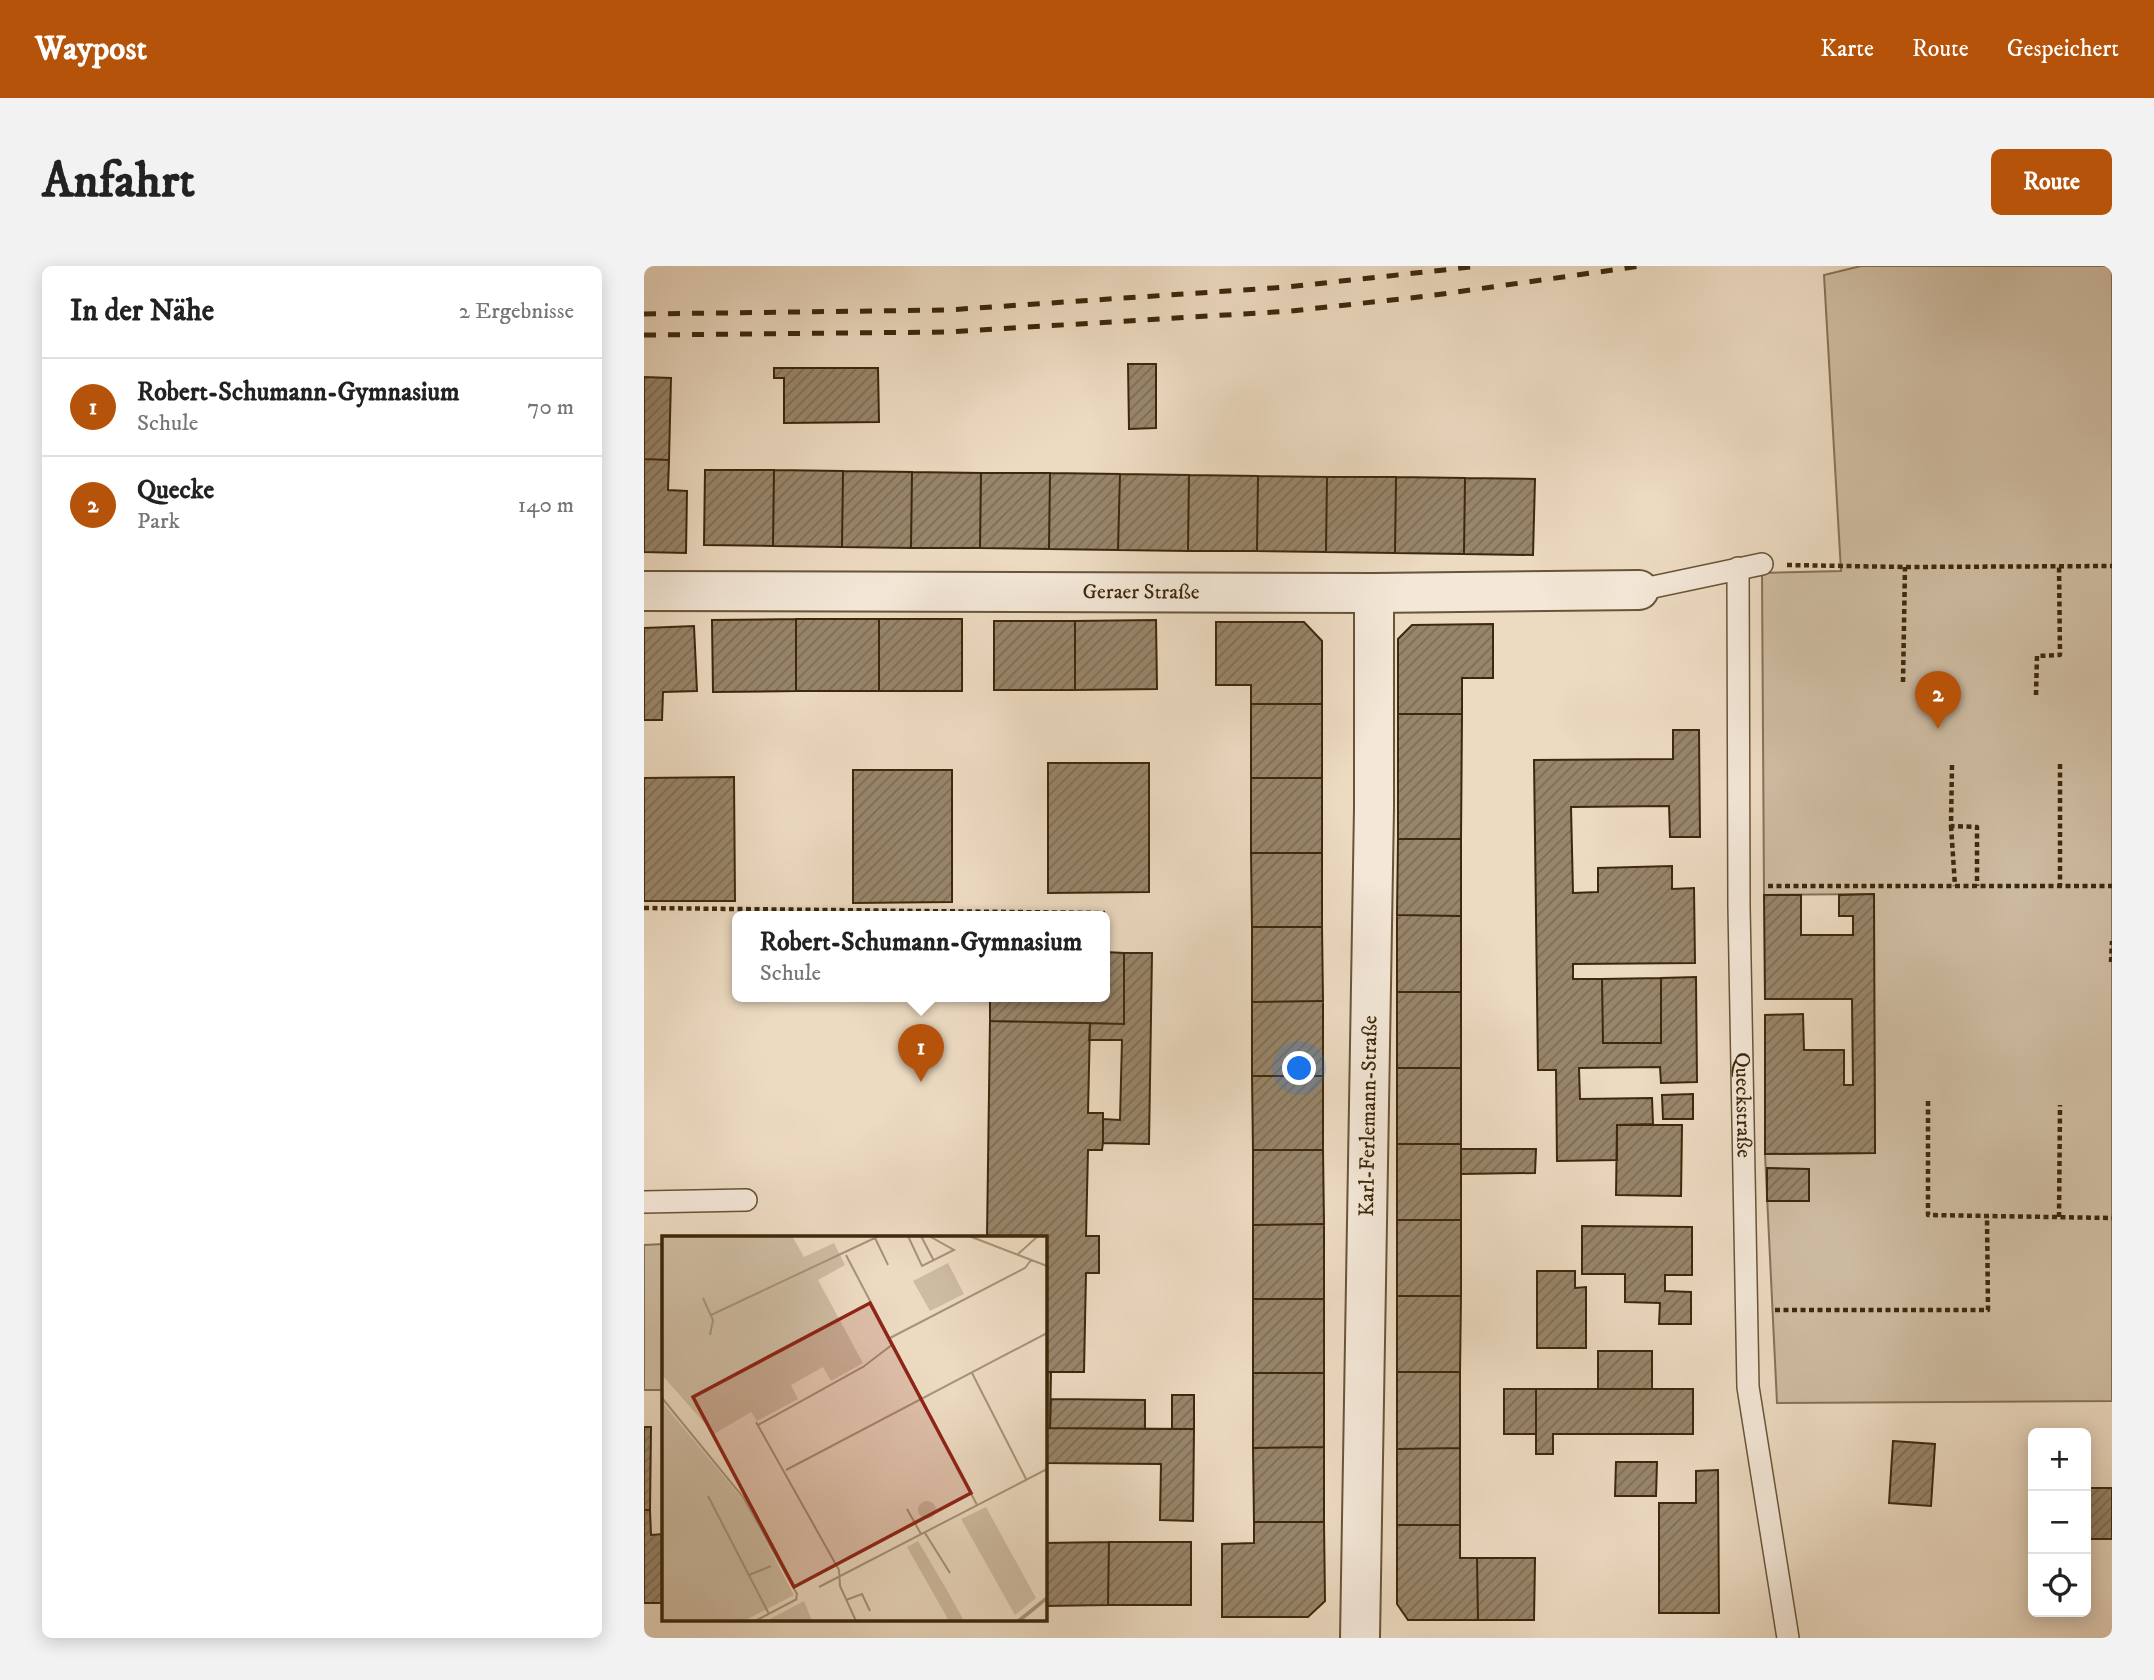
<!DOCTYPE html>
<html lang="de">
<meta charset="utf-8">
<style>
body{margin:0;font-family:"IM FELL DW Pica",serif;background:#f2f2f2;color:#222}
.controls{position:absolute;right:21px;bottom:21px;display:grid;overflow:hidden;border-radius:10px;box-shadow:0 4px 18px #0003}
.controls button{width:63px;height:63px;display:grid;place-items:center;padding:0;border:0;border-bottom:2px solid #e0e0e0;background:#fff;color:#222;font:35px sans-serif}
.you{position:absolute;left:656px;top:803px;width:24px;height:24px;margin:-18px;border:5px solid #fff;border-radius:50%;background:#1a73e8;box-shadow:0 0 0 10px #1a73e833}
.badge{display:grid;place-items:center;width:46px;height:46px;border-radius:50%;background:#b45309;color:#fff;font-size:23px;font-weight:700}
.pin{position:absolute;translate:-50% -58px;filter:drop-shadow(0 2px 4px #0008)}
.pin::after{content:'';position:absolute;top:37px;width:24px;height:21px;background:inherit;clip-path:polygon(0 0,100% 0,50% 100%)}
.popup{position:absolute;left:88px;top:645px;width:378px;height:91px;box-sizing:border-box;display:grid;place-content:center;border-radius:10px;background:#fff;filter:drop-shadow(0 2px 5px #0005);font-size:23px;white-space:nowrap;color:#767676}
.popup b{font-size:26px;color:#222}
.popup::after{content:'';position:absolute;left:50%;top:100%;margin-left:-14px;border:14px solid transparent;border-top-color:#fff}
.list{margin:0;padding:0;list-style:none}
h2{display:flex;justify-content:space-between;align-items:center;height:91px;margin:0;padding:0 28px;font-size:30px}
h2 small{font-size:23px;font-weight:400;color:#767676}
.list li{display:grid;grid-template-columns:46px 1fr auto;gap:21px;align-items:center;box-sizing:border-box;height:98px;padding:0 28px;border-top:2px solid #e0e0e0}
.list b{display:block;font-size:26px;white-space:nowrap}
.list p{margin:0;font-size:23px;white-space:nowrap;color:#767676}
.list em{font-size:23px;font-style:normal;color:#767676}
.icon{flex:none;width:38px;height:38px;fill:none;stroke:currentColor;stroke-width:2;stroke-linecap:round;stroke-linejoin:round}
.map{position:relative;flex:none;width:1468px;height:1372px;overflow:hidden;border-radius:10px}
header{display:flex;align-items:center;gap:42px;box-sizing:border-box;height:98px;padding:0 35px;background:#b45309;color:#fff}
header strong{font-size:33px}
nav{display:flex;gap:38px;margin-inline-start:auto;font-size:24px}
.intro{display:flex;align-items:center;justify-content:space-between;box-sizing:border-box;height:168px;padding:0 42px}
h1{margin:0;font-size:49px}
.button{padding:18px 32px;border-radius:10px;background:#b45309;color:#fff;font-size:24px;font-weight:700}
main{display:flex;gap:42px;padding:0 42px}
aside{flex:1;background:#fff;border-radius:10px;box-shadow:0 4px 18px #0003}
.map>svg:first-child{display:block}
.green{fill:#cebca2;stroke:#867256;stroke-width:2}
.building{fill:url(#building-hatch);stroke:#3d280b;stroke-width:2}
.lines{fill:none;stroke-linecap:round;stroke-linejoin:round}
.service-casing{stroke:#695438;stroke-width:24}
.minor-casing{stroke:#695438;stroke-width:42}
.path{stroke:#3d280b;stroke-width:4.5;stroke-dasharray:5 3.5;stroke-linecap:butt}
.service{stroke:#f3e7d7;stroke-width:21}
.minor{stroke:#f3e7d7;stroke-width:38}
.rail{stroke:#3d280b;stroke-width:5;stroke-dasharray:12 12;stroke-linecap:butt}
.labels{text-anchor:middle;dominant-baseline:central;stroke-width:5;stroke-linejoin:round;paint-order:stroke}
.street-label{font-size:21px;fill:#3d280b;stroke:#f3e7d7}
.inset-road{fill:none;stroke:#a69378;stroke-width:2}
.view{fill:#8f2418;fill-opacity:0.15;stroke:#8f2418;stroke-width:3.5}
.inset-edge{fill:none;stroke:#3d280b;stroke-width:3.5}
</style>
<header>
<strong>Waypost</strong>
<nav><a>Karte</a><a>Route</a><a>Gespeichert</a></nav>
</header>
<div class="intro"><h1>Anfahrt</h1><a class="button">Route</a></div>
<main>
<aside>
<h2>In der Nähe<small>2 Ergebnisse</small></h2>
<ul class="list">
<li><span class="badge">1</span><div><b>Robert-Schumann-Gymnasium</b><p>Schule</p></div><em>70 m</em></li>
<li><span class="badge">2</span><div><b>Quecke</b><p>Park</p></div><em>140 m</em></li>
</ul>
</aside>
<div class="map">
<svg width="1468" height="1372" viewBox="0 0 1468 1372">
<defs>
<pattern id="building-hatch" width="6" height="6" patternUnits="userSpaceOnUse" patternTransform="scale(1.75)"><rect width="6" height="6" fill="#98856a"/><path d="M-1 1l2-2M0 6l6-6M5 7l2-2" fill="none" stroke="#7d6d55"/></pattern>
</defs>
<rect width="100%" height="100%" fill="#ecdac1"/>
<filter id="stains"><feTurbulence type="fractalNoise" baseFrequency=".00286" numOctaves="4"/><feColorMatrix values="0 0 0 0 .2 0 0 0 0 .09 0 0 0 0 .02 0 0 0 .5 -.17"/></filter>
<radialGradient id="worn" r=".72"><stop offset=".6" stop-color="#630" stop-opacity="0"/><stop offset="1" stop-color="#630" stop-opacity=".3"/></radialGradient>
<path class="green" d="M 1217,0 L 1468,0 L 1468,1135 L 1133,1137 L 1121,888 L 1231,887 L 1229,628 L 1120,629 L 1118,307 L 1197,305 L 1180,9 Z
M 19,978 L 19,1124 L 0,1124 L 0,979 Z"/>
<path class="building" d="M 484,98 L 512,98 L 512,162 L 485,163 Z
M 130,102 L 234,102 L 235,156 L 140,157 L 140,112 L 130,112 Z
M 0,111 L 27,112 L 25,194 L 0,193 Z
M 0,193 L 25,194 L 24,224 L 43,225 L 42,287 L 0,286 Z
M 61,204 L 130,204 L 129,280 L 60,279 Z
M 130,204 L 199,205 L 198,281 L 129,280 Z
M 199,205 L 268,206 L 267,282 L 198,281 Z
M 268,206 L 337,207 L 336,282 L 267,282 Z
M 337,207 L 406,207 L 405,283 L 336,282 Z
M 406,207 L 476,208 L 474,284 L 405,283 Z
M 476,208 L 545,209 L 544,285 L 474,284 Z
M 545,209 L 614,210 L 613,285 L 544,285 Z
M 614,210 L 683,211 L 682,286 L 613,285 Z
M 683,211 L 752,211 L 751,287 L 682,286 Z
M 752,211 L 821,212 L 820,288 L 751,287 Z
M 821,212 L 891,213 L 889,289 L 820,288 Z
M 152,353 L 235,353 L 235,425 L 152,425 Z
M 152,353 L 152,425 L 69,426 L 68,354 Z
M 235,353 L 318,353 L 318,425 L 235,425 Z
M 512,354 L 513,423 L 431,424 L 431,355 Z
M 350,355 L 431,355 L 431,424 L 350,424 Z
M 572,356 L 660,356 L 678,375 L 678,438 L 607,438 L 607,419 L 572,419 Z
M 849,358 L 849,412 L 818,412 L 818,448 L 754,448 L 754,373 L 768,359 Z
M 50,360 L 53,425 L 19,426 L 18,454 L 0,454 L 0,362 Z
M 607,438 L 678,438 L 678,512 L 607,512 Z
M 754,448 L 818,448 L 817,573 L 754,573 Z
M 1029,464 L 1055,464 L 1056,571 L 1026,571 L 1025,540 L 927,541 L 929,627 L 954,626 L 954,602 L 1028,600 L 1028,623 L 1050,622 L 1051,697 L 929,698 L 929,713 L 958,713 L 959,777 L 1017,777 L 1017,712 L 1052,711 L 1053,816 L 1017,817 L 1016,801 L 935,802 L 936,833 L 1008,832 L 1009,858 L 973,859 L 973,894 L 913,895 L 912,804 L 894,804 L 890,494 L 1029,493 Z
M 404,497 L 505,497 L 505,626 L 404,627 Z
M 209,504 L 308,504 L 308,636 L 209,637 Z
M 90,511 L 91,635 L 0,635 L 0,512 Z
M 607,512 L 678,512 L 678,587 L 607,587 Z
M 754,573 L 817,573 L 817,650 L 753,649 Z
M 607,587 L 678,587 L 678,661 L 608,661 Z
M 1230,628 L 1231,887 L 1121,888 L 1121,749 L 1159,748 L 1160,784 L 1200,784 L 1200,819 L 1209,819 L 1208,733 L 1121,733 L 1120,629 L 1157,629 L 1157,669 L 1209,669 L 1209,650 L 1195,650 L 1195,629 Z
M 753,649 L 817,650 L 817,726 L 753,726 Z
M 608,661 L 678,661 L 679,735 L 608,736 Z
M 461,686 L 480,687 L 480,758 L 346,755 L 346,730 L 461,730 Z
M 480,687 L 508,687 L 505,878 L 459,877 L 459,853 L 476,854 L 478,774 L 445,774 L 446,757 L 480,758 Z
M 1017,712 L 1017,777 L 959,777 L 958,713 Z
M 753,726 L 817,726 L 817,802 L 753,802 Z
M 679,735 L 679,810 L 608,810 L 608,736 Z
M 346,755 L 446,757 L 444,847 L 459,847 L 459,877 L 458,884 L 444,884 L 442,970 L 455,970 L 455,1007 L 442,1007 L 440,1106 L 401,1106 L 401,971 L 343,971 Z
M 753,802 L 817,802 L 817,878 L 753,878 Z
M 608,810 L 679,810 L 679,884 L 609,884 Z
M 1049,828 L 1049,853 L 1019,853 L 1018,829 Z
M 973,859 L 1038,859 L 1037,930 L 972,929 Z
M 753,878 L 817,878 L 817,954 L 753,954 Z
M 817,883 L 892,883 L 891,907 L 817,908 Z
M 609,884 L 679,884 L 680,958 L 609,959 Z
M 1123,902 L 1165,903 L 1165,935 L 1123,935 Z
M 753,954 L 817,954 L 817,1030 L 753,1030 Z
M 680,958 L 680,1033 L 609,1033 L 609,959 Z
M 938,960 L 1048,961 L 1048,1009 L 1021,1009 L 1021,1025 L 1047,1026 L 1047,1058 L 1015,1058 L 1016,1037 L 981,1036 L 981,1008 L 938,1008 Z
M 893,1005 L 931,1005 L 931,1022 L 942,1021 L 942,1082 L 893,1082 Z
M 753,1030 L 817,1030 L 816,1106 L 753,1106 Z
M 609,1033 L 680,1033 L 680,1107 L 609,1107 Z
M 954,1085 L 1008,1085 L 1008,1123 L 954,1123 Z
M 401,1106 L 407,1106 L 406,1162 L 401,1162 Z
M 753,1106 L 816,1106 L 816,1182 L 753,1183 Z
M 609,1107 L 680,1107 L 680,1181 L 609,1182 Z
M 860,1123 L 892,1123 L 892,1168 L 860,1168 Z
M 892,1123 L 1049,1123 L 1049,1168 L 909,1168 L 909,1188 L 892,1188 Z
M 528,1129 L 550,1129 L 550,1163 L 528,1163 Z
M 407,1133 L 501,1134 L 501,1163 L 406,1162 Z
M 0,1161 L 7,1161 L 6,1244 L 0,1244 Z
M 401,1162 L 550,1163 L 549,1255 L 516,1254 L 517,1198 L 401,1197 Z
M 1249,1175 L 1291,1178 L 1287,1240 L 1245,1237 Z
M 680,1181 L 680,1256 L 610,1256 L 609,1182 Z
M 816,1182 L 816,1259 L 753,1259 L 753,1183 Z
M 972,1196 L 1013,1196 L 1012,1230 L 971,1230 Z
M 1074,1204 L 1075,1347 L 1015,1347 L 1015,1237 L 1052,1237 L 1052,1205 Z
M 1442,1222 L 1468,1222 L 1468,1273 L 1442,1273 Z
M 0,1244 L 6,1244 L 7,1269 L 19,1268 L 19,1337 L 0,1337 Z
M 610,1256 L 680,1256 L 681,1335 L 664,1351 L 578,1351 L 578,1278 L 610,1277 Z
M 753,1259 L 816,1259 L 816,1292 L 833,1292 L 834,1354 L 764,1354 L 753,1338 Z
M 465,1276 L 464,1339 L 401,1340 L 401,1277 Z
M 465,1276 L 547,1276 L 547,1339 L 464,1339 Z
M 833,1292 L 891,1292 L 890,1354 L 834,1354 Z"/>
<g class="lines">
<defs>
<g id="service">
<path id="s1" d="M 1094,302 L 1095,641 L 1104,1121 L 1144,1372"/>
<path d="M 995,324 L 1118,298"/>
<path d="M 0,936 L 102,934"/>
</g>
<g id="minor">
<path id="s2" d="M 0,325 L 730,327 L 995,324"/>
<path id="s3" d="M 716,1372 L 730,542 L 730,327"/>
</g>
</defs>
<use href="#service" class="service-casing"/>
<use href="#minor" class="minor-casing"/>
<path class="path" d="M 1143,299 L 1261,301 L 1468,300
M 1259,416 L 1261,301
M 1392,429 L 1393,390 L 1416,389 L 1415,300
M 1416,498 L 1416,620
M 1308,499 L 1307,560 L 1333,561 L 1333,620
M 1307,560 L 1311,620
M 1124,620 L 1468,620
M 0,642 L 461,647
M 1467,696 L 1468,675
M 1284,835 L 1284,949 L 1468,952
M 1415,951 L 1416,839
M 1131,1044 L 1344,1044 L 1343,950"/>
<use href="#service" class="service"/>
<use href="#minor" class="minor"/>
<path class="rail" d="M 0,48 L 303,44 L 643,21 L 836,0
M 0,69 L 303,66 L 647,45 L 784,30 L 997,0"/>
</g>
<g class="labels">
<g class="street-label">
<text stroke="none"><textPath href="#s2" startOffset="497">Geraer Straße</textPath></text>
<text stroke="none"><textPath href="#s1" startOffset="537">Queckstraße</textPath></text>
<text stroke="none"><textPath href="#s3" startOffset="522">Karl-Ferlemann-Straße</textPath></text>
</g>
</g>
<g transform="translate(18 970)">
<rect width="385" height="385" fill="#ecdac1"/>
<path d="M 0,0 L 130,0 L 142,21 L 172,7 L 183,29 L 156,44 L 201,127 L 169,145 L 161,131 L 129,149 L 136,163 L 95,185 L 89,176 L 52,198 L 0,139 ZM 286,27 L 302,58 L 268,75 L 251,45 ZM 0,166 L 83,266 L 132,359 L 82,385 L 0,385 ZM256 274a9 9 0 1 1 18 0a9 9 0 1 1-18 0ZM 324,271 L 374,362 L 353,379 L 299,283 ZM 256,305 L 286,356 L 302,385 L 287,385 L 283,378 L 245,311 ZM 142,365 L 150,385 L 105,385 L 106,384 Z" fill="#cebca2"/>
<path class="inset-road" d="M 246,0 L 260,30 L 292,14 L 267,0M 259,0 L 272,25M 307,0 L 385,30M 213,2 L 226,29M 184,19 L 315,269M 355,19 L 376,0M 41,62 L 51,84 L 48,99M 49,79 L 217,0M 228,102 L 363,32 L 369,24M 310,137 L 364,243M 0,162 L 81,261 L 135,358 L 134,364M 94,186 L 177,334 L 178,350 L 194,385M 96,189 L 201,131 L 231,108M 124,234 L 385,97M 46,260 L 107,378M 245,273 L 259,298M 263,297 L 288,337M 87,339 L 109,330M 157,351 L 385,233M 184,364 L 200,358 L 208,375M 93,385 L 135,363M 355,385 L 385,361M 358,385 L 385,363"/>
<path class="view" d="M 208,67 L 309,257 L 132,351 L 31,161 Z"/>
<rect width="385" height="385" class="inset-edge"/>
</g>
<rect width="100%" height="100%" filter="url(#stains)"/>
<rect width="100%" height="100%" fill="url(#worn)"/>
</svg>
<div class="controls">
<button>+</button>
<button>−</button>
<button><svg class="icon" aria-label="locate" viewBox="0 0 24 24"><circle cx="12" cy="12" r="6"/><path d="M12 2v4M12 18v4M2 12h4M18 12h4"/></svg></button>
</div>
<div class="you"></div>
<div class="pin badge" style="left:277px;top:816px">1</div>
<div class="popup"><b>Robert-Schumann-Gymnasium</b>Schule</div>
<div class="pin badge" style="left:1294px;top:463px">2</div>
</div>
</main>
